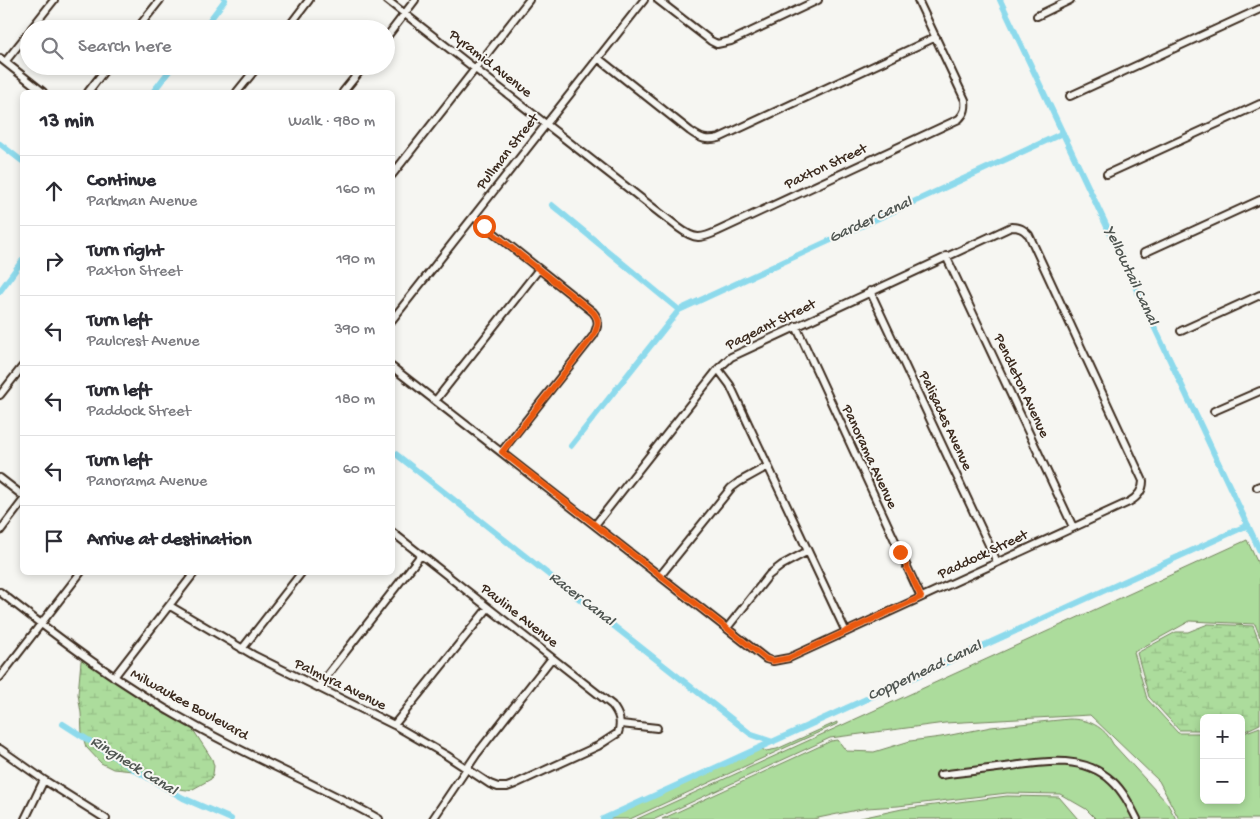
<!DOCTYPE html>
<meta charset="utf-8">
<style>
body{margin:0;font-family:"Gochi Hand",sans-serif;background:#f2f2f3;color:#2b2b33}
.controls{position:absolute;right:15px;bottom:15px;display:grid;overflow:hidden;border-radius:8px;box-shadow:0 2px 8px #0003}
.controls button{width:45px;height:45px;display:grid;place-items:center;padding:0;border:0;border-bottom:1px solid #e1e1e2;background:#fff;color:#2b2b33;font:25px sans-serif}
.stop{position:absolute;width:15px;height:15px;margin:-11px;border:4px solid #ea580c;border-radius:50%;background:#fff}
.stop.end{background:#ea580c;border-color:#fff;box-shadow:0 1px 5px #0008}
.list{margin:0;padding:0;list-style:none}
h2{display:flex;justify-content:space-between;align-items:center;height:65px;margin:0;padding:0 20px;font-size:21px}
h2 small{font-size:16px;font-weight:400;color:#7c7c81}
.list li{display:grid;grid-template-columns:32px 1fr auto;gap:15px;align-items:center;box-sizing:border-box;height:70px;padding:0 20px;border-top:1px solid #e1e1e2}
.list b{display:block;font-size:19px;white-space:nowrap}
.list p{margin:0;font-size:16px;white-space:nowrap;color:#7c7c81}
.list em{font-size:16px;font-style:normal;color:#7c7c81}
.icon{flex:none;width:28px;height:28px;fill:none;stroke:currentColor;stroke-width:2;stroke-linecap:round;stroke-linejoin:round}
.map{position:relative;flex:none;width:1260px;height:819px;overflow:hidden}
.search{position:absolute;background:#fff;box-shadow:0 2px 8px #0003;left:20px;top:20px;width:375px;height:55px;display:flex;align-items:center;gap:12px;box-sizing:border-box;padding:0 18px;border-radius:28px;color:#7c7c81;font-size:19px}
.panel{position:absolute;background:#fff;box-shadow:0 2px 8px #0003;left:20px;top:90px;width:375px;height:485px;border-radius:8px}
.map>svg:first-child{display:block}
.grass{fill:#acdc9c;stroke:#74835d}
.wetland{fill:url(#wetland-marsh);stroke:#74835d}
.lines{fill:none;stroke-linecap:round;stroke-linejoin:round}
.canal{stroke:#8ddaec;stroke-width:6}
.minor-casing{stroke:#3b2a1e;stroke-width:10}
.minor{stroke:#f6f6f2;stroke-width:6}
.route{stroke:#ea580c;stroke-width:6}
.labels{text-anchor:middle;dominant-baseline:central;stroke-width:4;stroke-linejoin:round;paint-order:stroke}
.street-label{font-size:15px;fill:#3b2a1e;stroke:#f6f6f2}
.water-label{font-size:16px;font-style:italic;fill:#505652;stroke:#f6f6f2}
</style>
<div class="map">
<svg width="1260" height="819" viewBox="0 0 1260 819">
<defs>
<pattern id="wetland-marsh" width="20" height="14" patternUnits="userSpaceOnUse" patternTransform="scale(1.25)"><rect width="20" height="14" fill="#acdc9c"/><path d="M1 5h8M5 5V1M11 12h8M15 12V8" fill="none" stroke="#95bd86"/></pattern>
</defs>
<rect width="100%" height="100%" fill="#f6f6f2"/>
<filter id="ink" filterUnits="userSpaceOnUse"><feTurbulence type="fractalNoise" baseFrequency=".02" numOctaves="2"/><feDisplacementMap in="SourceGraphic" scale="10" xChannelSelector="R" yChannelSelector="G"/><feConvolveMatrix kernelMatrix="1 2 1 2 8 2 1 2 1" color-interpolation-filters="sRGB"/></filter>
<g filter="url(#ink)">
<path class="grass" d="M 1247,540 L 1260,568 L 1260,637 L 1255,624 L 1190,621 L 1134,652 L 1147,699 L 1178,733 L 1204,733 L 1204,800 L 1241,800 L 1241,734 L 1260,727 L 1260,819 L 1179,819 L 1159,781 L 1090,715 L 945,723 L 830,738 L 655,819 L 637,819 Z
M 1069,719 C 1088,719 1104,726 1113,744 L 1167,803 L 1176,819 L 1096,819 L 1086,809 L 1060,794 L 1007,793 L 898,806 L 867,808 L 813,819 L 662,819 L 831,741 L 838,740 L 846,751 L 874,752 L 910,741 L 941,737 L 991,727 Z
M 837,722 L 837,724 L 630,819 L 600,819 L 759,748 L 766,751 L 777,749 Z
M 1007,796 L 1059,797 L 1078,819 L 856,819 L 902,809 Z"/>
<path class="wetland" d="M 1208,624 L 1253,626 L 1260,644 L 1260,724 L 1243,732 L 1241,732 L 1241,718 L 1204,718 L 1204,730 L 1179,730 L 1149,697 L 1137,653 L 1176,632 L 1188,632 Z
M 83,656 L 190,725 L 212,759 L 214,766 L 213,774 L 211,779 L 193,789 L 187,790 L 179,789 L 133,771 L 113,769 L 101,763 L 86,747 L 82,734 L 81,713 L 78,694 L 81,661 Z"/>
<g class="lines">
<path class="canal" d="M 1000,0 L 1260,551
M 203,29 L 225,0
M 153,92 L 173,66
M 0,144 L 22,161
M 552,205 L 679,310
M 0,291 L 22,261
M 571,446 L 679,310 L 1063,133
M 392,451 L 752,735 L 773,742
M 63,724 L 138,772 L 183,798 L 231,819
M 603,819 L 1248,525"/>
<defs>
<path id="minor" d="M 387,0 L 679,228 C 695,240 701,239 718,231 L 959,119 C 965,113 966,108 965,100 L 918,0
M 658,0 L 711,41 L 717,44 L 731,41 L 818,0
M 1037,16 L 1070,0
M 31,29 L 54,0
M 137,29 L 160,0
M 287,29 L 309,0
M 386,38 L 415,0
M 0,58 L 43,92
M 598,58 L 690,131 C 701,139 706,141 719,138 L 936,37
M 5,62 L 29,32
M 88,92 L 108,66
M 237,92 L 258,66
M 343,92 L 364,66
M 1070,96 L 1260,9
M 1107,174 L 1260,104
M 392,175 L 529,0
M 474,217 L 593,312 C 600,320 598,325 594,335 L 502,451
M 1144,253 L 1260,200
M 946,256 L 1073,527
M 870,291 L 997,562
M 392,320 L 644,0
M 796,326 L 921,597
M 1181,331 L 1260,295
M 392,367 L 766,659 L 773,661 L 789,658 L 1129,502 C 1138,497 1143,490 1143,481 L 1029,235 C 1023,229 1020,227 1011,227 L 731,357 L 718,369 L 595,525
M 718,369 L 730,385 L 846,632
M 0,395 L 22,367
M 436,400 L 539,269
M 1214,411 L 1260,391
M 0,478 L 22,495
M 1257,487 L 1260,486
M 0,531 L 22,502
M 660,576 L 731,488 L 739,482 L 768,466
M 0,592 C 61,640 122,686 190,723 C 251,758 317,784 379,819
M 170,606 L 255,656 L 394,725 L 446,755 L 490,784 L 498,787 L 507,787 L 515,784 L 598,746 L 618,733 C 622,722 619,714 612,705 L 392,532
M 727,628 L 769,575 L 782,565 L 808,551
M 242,649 L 302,572
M 0,677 L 81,572
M 114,677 L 195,572
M 318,687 L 421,555
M 621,724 L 657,728
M 394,725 L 488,608
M 0,749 L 44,780 L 106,819
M 940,775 C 962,772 983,770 1005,767 C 1041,762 1082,753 1112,781 C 1123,791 1130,805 1137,819
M 25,819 L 44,780
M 433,819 L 476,755 L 552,658"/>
</defs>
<use href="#minor" class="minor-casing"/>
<use href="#minor" class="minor"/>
</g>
</g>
<g class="lines" filter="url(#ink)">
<path class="route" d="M 484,226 L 593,312 C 600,320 598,325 594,335 L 502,452 L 766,659 L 773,661 L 789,658 L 921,597 L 900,552"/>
</g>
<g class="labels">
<g class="street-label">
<text transform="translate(490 64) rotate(38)">Pyramid Avenue</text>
<text transform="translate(508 152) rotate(-52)">Pullman Street</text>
<text transform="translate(826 167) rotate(-25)">Paxton Street</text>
<text transform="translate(771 325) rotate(-26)">Pageant Street</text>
<text transform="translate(1021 386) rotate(65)">Pendleton Avenue</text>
<text transform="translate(945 421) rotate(65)">Palisades Avenue</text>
<text transform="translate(869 457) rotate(65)">Panorama Avenue</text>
<text transform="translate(983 555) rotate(-25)">Paddock Street</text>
<text transform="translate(519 616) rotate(38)">Pauline Avenue</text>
<text transform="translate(340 685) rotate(26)">Palmyra Avenue</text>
<text transform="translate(189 705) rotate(29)">Milwaukee Boulevard</text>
</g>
<g class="water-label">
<text transform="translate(871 221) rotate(-25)">Garder Canal</text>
<text transform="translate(1130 276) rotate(65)">Yellowtail Canal</text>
<text transform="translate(581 600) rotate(38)">Racer Canal</text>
<text transform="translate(925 672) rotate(-25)">Copperhead Canal</text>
<text transform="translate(133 767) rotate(32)">Ringneck Canal</text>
</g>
</g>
</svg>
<div class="controls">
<button>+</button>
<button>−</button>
</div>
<div class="stop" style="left:484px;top:226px"></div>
<div class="stop end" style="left:900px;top:552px"></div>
<div class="search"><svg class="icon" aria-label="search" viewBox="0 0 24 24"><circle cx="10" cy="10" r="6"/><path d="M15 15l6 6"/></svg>Search here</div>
<section class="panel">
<h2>13 min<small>Walk · 980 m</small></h2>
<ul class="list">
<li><svg class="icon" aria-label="ahead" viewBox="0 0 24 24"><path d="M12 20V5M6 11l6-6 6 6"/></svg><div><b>Continue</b><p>Parkman Avenue</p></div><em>160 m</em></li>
<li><svg class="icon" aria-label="right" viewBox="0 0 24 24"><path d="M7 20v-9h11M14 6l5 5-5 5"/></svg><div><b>Turn right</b><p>Paxton Street</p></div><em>190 m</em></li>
<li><svg class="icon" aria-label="left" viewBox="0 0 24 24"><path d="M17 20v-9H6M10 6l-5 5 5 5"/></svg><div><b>Turn left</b><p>Paulcrest Avenue</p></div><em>390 m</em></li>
<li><svg class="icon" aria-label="left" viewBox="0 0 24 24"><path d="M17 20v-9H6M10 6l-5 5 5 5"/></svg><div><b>Turn left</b><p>Paddock Street</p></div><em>180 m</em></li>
<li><svg class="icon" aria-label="left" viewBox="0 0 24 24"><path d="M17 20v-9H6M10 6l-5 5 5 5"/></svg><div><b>Turn left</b><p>Panorama Avenue</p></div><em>60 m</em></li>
<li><svg class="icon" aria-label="arrive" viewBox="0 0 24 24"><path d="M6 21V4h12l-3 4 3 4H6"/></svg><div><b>Arrive at destination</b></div></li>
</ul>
</section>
</div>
